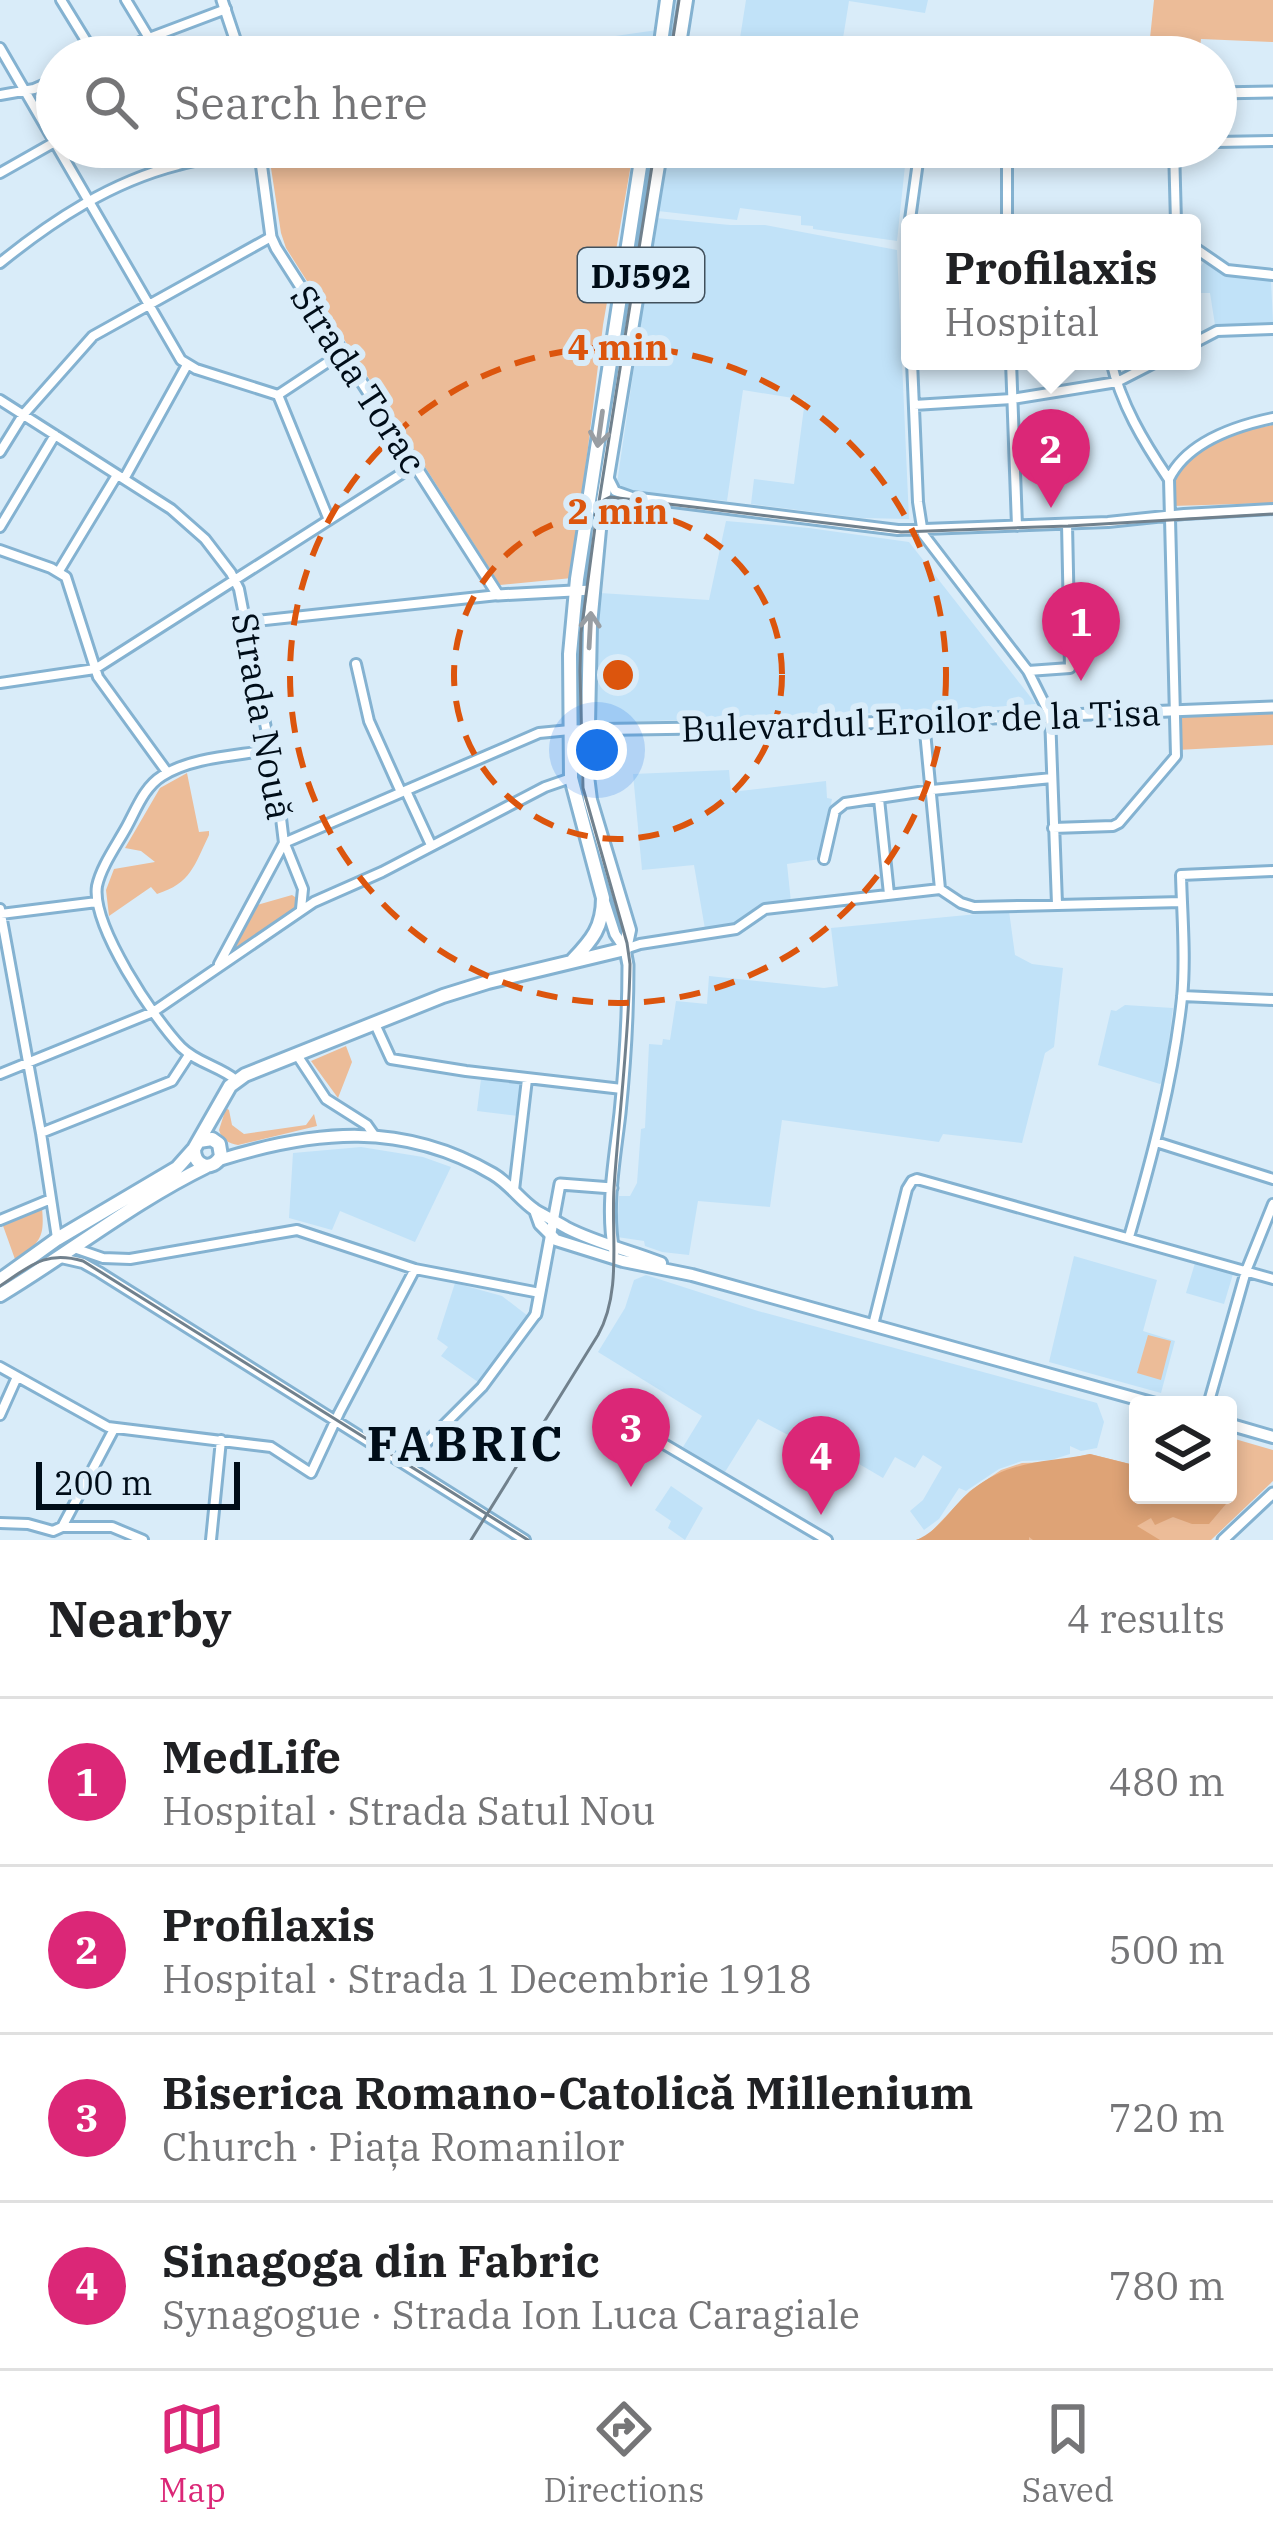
<!DOCTYPE html>
<meta charset="utf-8">
<style>
body{margin:0;font-family:"IBM Plex Serif",serif;background:#f6f6f6;color:#202124}
.controls{position:absolute;right:36px;bottom:36px;display:grid;overflow:hidden;border-radius:12px;box-shadow:0 6px 18px #0003}
.controls button{width:108px;height:108px;display:grid;place-items:center;padding:0;border:0;border-bottom:3px solid #e0e0e0;background:#fff;color:#202124;font:60px sans-serif}
.scale{position:absolute;left:36px;bottom:30px;width:204px;box-sizing:border-box;padding-left:12px;border:6px solid #000d18;border-top:0;font-size:33px;line-height:42px;white-space:nowrap;color:#000d18;-webkit-text-stroke:9px #d9ecf9;paint-order:stroke}
.you{position:absolute;left:597px;top:750px;width:42px;height:42px;margin:-30px;border:9px solid #fff;border-radius:50%;background:#1a73e8;box-shadow:0 0 0 18px #1a73e833}
.badge{display:grid;place-items:center;width:78px;height:78px;border-radius:50%;background:#db2777;color:#fff;font-size:39px;font-weight:700}
.pin{position:absolute;translate:-50% -99px;filter:drop-shadow(0 3px 6px #0008)}
.pin::after{content:'';position:absolute;top:63px;width:42px;height:36px;background:inherit;clip-path:polygon(0 0,100% 0,50% 100%)}
.popup{position:absolute;left:901px;top:214px;width:300px;height:156px;box-sizing:border-box;display:grid;place-content:center;border-radius:12px;background:#fff;filter:drop-shadow(0 3px 9px #0005);font-size:39px;white-space:nowrap;color:#757577}
.popup b{font-size:45px;color:#202124}
.popup::after{content:'';position:absolute;left:50%;top:100%;margin-left:-24px;border:24px solid transparent;border-top-color:#fff}
.list{margin:0;padding:0;list-style:none}
h2{display:flex;justify-content:space-between;align-items:center;height:156px;margin:0;padding:0 48px;font-size:51px}
h2 small{font-size:39px;font-weight:400;color:#757577}
.list li{display:grid;grid-template-columns:78px 1fr auto;gap:36px;align-items:center;box-sizing:border-box;height:168px;padding:0 48px;border-top:3px solid #e0e0e0}
.list b{display:block;font-size:45px;white-space:nowrap}
.list p{margin:0;font-size:39px;white-space:nowrap;color:#757577}
.list em{font-size:39px;font-style:normal;color:#757577}
.icon{flex:none;width:66px;height:66px;fill:none;stroke:currentColor;stroke-width:2;stroke-linecap:round;stroke-linejoin:round}
.map{position:relative;flex:none;width:1273px;height:1540px;overflow:hidden}
.search{position:absolute;background:#fff;box-shadow:0 6px 18px #0003;left:36px;right:36px;top:36px;height:132px;display:flex;align-items:center;gap:30px;box-sizing:border-box;padding:0 42px;border-radius:66px;color:#757577;font-size:45px}
.sheet{height:828px;background:#fff}
nav{display:flex;justify-content:space-around;align-items:center;box-sizing:border-box;height:168px;border-top:3px solid #e0e0e0;background:#fff;font-size:33px;color:#757577}
nav a{display:grid;justify-items:center;gap:6px}
nav .on{color:#db2777}
.map>svg:first-child{display:block}
.built{fill:#c1e2f8}
.green{fill:#ecbc98}
.forest{fill:#dea376}
.lines{fill:none;stroke-linecap:round;stroke-linejoin:round}
.minor-casing{stroke:#84b2d1;stroke-width:14}
.tertiary-casing{stroke:#84b2d1;stroke-width:15}
.secondary-casing{stroke:#84b2d1;stroke-width:16}
.primary-casing{stroke:#84b2d1;stroke-width:18}
.minor{stroke:#fff;stroke-width:8}
.tertiary{stroke:#fff;stroke-width:9}
.secondary{stroke:#fff;stroke-width:10}
.primary{stroke:#fff;stroke-width:12}
.tram{stroke:#71818d;stroke-width:3}
.oneway{stroke:#999ea3}
.ring{fill:none;stroke:#dc550d;stroke-width:6;stroke-dasharray:21 15}
.labels{text-anchor:middle;dominant-baseline:central;stroke-width:12;stroke-linejoin:round;paint-order:stroke}
.shield{fill:#d9ecf9;stroke:#41505c;stroke-width:3}
.shield-label{font-size:33px;font-weight:bold;fill:#000d18}
.street-label{font-size:36px;fill:#000d18;stroke:#d9ecf9}
.district-label{font-size:48px;font-weight:bold;letter-spacing:3px;fill:#000d18;stroke:#d9ecf9}
.centre{fill:#dc550d;stroke:#d9ecf9;stroke-width:6}
.ring-label{font-size:36px;text-anchor:middle;font-weight:bold;fill:#dc550d;stroke:#d9ecf9;stroke-width:12;stroke-linejoin:round;paint-order:stroke}
</style>
<div class="map">
<svg width="1273" height="1540" viewBox="0 0 1273 1540">
<rect width="100%" height="100%" fill="#d9ecf9"/>
<path class="built" d="M 746,0 L 928,0 L 925,13 L 849,1 L 840,57 L 737,57 Z
M 657,30 L 652,57 L 498,57 L 497,53 Z
M 666,147 L 907,147 L 897,241 L 813,229 L 813,226 L 801,225 L 801,216 L 740,208 L 737,220 L 658,211 Z
M 656,218 L 730,225 L 765,225 L 897,250 L 909,519 L 861,518 L 751,504 L 754,479 L 794,484 L 805,400 L 743,390 L 727,501 L 625,491 L 617,483 Z
M 1204,262 L 1227,275 L 1264,278 L 1271,281 L 1273,322 L 1215,325 L 1210,293 L 1192,293 L 1192,278 Z
M 726,521 L 809,528 L 909,542 L 1036,704 L 937,711 L 594,723 L 600,593 L 709,600 Z
M 729,770 L 731,792 L 826,781 L 827,798 L 832,799 L 820,859 L 787,864 L 791,902 L 758,906 L 735,925 L 705,929 L 694,865 L 642,870 L 633,774 Z
M 1009,911 L 1015,955 L 1032,964 L 1063,968 L 1054,1047 L 1045,1053 L 1022,1143 L 943,1134 L 939,1142 L 782,1120 L 770,1207 L 698,1201 L 689,1255 L 662,1252 L 645,1246 L 644,1241 L 617,1237 L 619,1196 L 630,1196 L 637,1183 L 641,1129 L 645,1128 L 649,1044 L 662,1045 L 663,1039 L 670,1040 L 676,1001 L 707,1004 L 709,976 L 824,988 L 838,986 L 831,928 Z
M 1125,1005 L 1173,1008 L 1164,1081 L 1160,1084 L 1098,1065 L 1111,1010 L 1116,1011 Z
M 481,1079 L 521,1084 L 518,1116 L 477,1111 Z
M 361,1147 L 423,1157 L 451,1167 L 415,1242 L 340,1211 L 332,1230 L 289,1218 L 293,1153 Z
M 1074,1256 L 1157,1280 L 1143,1331 L 1175,1341 L 1161,1393 L 1049,1362 Z
M 1195,1263 L 1233,1274 L 1224,1304 L 1186,1293 Z
M 646,1275 L 758,1311 L 1097,1403 L 1104,1422 L 1097,1448 L 1081,1451 L 1070,1446 L 1070,1454 L 1051,1460 L 1022,1461 L 999,1469 L 966,1491 L 959,1488 L 939,1519 L 924,1530 L 910,1511 L 923,1500 L 942,1467 L 923,1455 L 915,1468 L 895,1457 L 883,1478 L 794,1426 L 788,1435 L 758,1419 L 725,1472 L 683,1447 L 702,1416 L 598,1352 L 625,1308 L 634,1280 Z
M 455,1283 L 502,1296 L 528,1316 L 503,1356 L 478,1382 L 441,1356 L 448,1347 L 437,1339 Z
M 671,1486 L 703,1508 L 685,1540 L 668,1528 L 671,1521 L 655,1510 Z"/>
<path class="green" d="M 1154,0 L 1273,0 L 1273,42 L 1201,39 L 1199,57 L 1148,57 Z
M 296,147 L 634,147 L 603,325 L 572,578 L 500,585 L 286,248 L 281,233 L 269,155 Z
M 1273,425 L 1273,503 L 1172,506 C 1171,496 1170,487 1174,477 C 1189,443 1240,431 1273,425 Z
M 1273,712 L 1273,745 L 1177,750 L 1177,720 L 1181,716 Z
M 187,773 L 199,832 L 209,831 L 209,835 C 194,866 191,883 157,894 L 151,887 L 109,916 L 106,890 L 114,869 L 155,862 L 141,851 L 125,848 L 160,788 Z
M 292,895 L 298,899 L 294,913 L 231,957 L 229,956 L 257,905 Z
M 346,1046 L 352,1062 L 338,1098 L 311,1061 Z
M 226,1108 L 229,1110 L 232,1125 L 244,1134 L 306,1125 L 314,1114 L 317,1126 L 238,1145 C 228,1143 222,1140 219,1130 Z
M 42,1208 C 45,1240 39,1241 16,1262 L 2,1223 Z
M 1148,1335 L 1171,1341 L 1161,1380 L 1137,1373 Z
M 1228,1437 L 1273,1450 L 1273,1481 L 1211,1540 L 916,1540 L 927,1536 L 970,1491 L 1001,1470 L 1022,1463 L 1052,1462 L 1090,1454 L 1138,1466 L 1138,1495 L 1228,1495 Z"/>
<path class="forest" d="M 1090,1454 L 1138,1466 L 1138,1495 L 1226,1495 L 1226,1504 L 1209,1524 L 1192,1524 L 1173,1517 L 1155,1525 L 1151,1518 L 1137,1526 L 1160,1540 L 1033,1540 L 1029,1537 L 1029,1540 L 916,1540 C 940,1531 953,1504 973,1489 C 1012,1459 1045,1463 1090,1454 Z"/>
<g class="lines">
<defs>
<path id="minor" d="M 61,0 L 96,57
M 126,0 L 149,38
M 0,48 L 181,360 L 196,369 L 278,395 L 329,520
M 107,57 L 149,38 L 226,9
M 0,95 L 34,89 L 57,79
M 1216,142 L 1273,141
M 1174,147 L 1176,223
M 0,173 L 53,143
M 1007,223 L 1007,147
M 1192,246 L 1227,270 L 1273,275
M 0,263 C 53,220 111,182 178,165 C 204,157 233,156 259,148
M 910,293 L 908,234 L 920,147
M 1192,344 L 1217,331 L 1273,329
M 912,361 L 918,502 L 923,534 L 1028,671 L 1050,715 L 1057,904
M 1011,361 L 1017,526
M 1111,361 C 1121,404 1143,441 1168,478
M 278,395 L 343,352
M 0,400 L 171,509 L 205,539 L 231,573 L 239,589 L 277,785 L 284,843 L 219,964
M 914,405 L 1012,399 L 1117,382 L 1158,361
M 0,452 L 23,415 L 93,336 L 271,237
M 124,479 L 187,365
M 609,479 L 615,491 L 632,497 L 898,530 L 1108,522 L 1184,514 L 1273,509
M 0,527 L 55,435
M 0,550 L 51,568 L 66,577 L 98,677 L 167,772
M 59,571 L 117,475
M 247,622 L 498,595
M 356,664 L 369,721 L 401,792
M 1028,671 L 1070,668 L 1067,524
M 0,683 L 95,669 L 415,465
M 924,721 L 940,889
M 406,791 L 431,845
M 879,799 L 889,894
M 1053,828 L 1113,826 L 1119,823 L 1176,756 L 1169,479 C 1187,442 1235,426 1273,418
M 284,843 L 539,733 L 570,730
M 285,844 L 303,889 L 301,909
M 824,859 L 835,811 L 845,803 L 932,790 L 1052,778
M 940,889 L 961,903 L 974,907 L 1182,902
M 0,909 L 41,1133 L 57,1238
M 1,914 L 97,902
M 625,949 L 640,944 L 736,929 L 765,909 L 940,889
M 1182,996 L 1273,1000
M 374,1022 L 391,1059 L 466,1071 L 622,1089
M 297,1055 L 326,1099 L 367,1125 L 374,1135
M 0,1074 L 153,1012 L 314,902 L 382,872 L 545,787 L 571,778
M 236,1080 C 219,1066 197,1063 181,1047 C 154,1019 91,925 97,886 C 101,867 116,846 126,828 C 136,810 144,787 162,776 C 192,757 235,756 269,750
M 41,1133 L 172,1081 L 189,1055
M 1156,1142 L 1273,1179
M 514,1190 L 527,1079
M 0,1220 L 51,1199
M 1129,1237 C 1152,1158 1173,1080 1182,998 C 1186,958 1182,915 1181,875 L 1273,871
M 74,1248 L 103,1258 L 130,1259 L 297,1230 L 415,1269 L 540,1293
M 61,1258 L 83,1263 L 99,1272 L 525,1540
M 873,1325 L 907,1189 L 912,1181 L 917,1179 L 1273,1279
M 0,1367 L 108,1427 L 271,1447 L 311,1473 L 339,1413 L 415,1269
M 1208,1405 L 1246,1271 L 1273,1204
M 0,1415 L 17,1377
M 635,1427 L 827,1540
M 405,1464 L 482,1387 L 536,1314
M 0,1523 L 28,1524 L 53,1531 L 62,1527 L 112,1527 L 143,1540
M 62,1527 L 114,1429
M 211,1540 L 221,1440"/>
<path id="tertiary" d="M 222,0 L 241,57
M 1216,93 L 1273,92
M 259,147 L 271,237 L 276,248 L 498,595 L 592,590
M 570,730 L 763,727 L 1273,707
M 605,903 L 615,934 L 625,949 L 628,965 C 628,1014 625,1064 620,1113 C 615,1158 605,1207 614,1252
M 536,1314 L 560,1184 L 612,1188
M 1223,1540 L 1273,1493"/>
<path id="secondary" d="M 219,1160 C 315,1130 403,1121 493,1174 C 510,1184 520,1200 535,1210 C 545,1216 557,1222 567,1228 C 596,1243 631,1251 661,1263
M 535,1210 L 540,1224 L 556,1240 L 623,1261 L 692,1275 L 1159,1405
M 1228,1424 L 1273,1437"/>
<path id="primary" d="M 659,57 L 667,0
M 677,57 L 686,0
M 573,960 C 592,940 603,927 603,898 L 571,778 L 570,654 L 577,579 L 643,147
M 199,1141 L 212,1139 L 219,1144 L 221,1156 C 212,1172 194,1167 194,1149 L 230,1086 L 245,1075 L 443,996 L 488,982 L 625,949 L 629,930 L 590,800 L 587,776 L 590,625 L 600,519 L 661,147
M 0,1280 L 57,1239 L 177,1168 L 193,1150
M 0,1295 C 70,1253 133,1202 207,1166"/>
</defs>
<use href="#minor" class="minor-casing"/>
<use href="#tertiary" class="tertiary-casing"/>
<use href="#secondary" class="secondary-casing"/>
<use href="#primary" class="primary-casing"/>
<use href="#minor" class="minor"/>
<use href="#tertiary" class="tertiary"/>
<use href="#secondary" class="secondary"/>
<use href="#primary" class="primary"/>
<path class="tram" d="M 670,57 L 679,0
M 595,515 L 604,500 L 610,497 L 901,532 L 1068,526 L 1273,514
M 0,1286 C 30,1266 45,1250 83,1261 L 528,1540
M 471,1540 L 598,1335 C 622,1292 611,1236 614,1188 C 619,1113 629,1039 630,964 L 627,943 L 583,788 L 580,671 L 581,633 L 595,527 L 655,147"/>
</g>
<defs><path id="oneway-shaft" d="M-6 0H5M1.5-3L5.5 0L1.5 3" fill="none" stroke-width="1.6" stroke-linecap="round" stroke-linejoin="round" transform="scale(3)"/></defs>
<g class="oneway">
<use href="#oneway-shaft" transform="translate(600 429) rotate(98)"/>
<use href="#oneway-shaft" transform="translate(590 630) rotate(-87)"/>
</g>
<g class="ring">
<circle cx="618" cy="675" r="164"/>
<circle cx="618" cy="675" r="328"/>
</g>
<g class="labels">
<rect class="shield" x="578" y="248" width="126" height="54" rx="9"/>
<g class="shield-label">
<text x="641" y="275">DJ592</text>
</g>
<g class="street-label">
<text transform="translate(359 379) rotate(57)">Strada Torac</text>
<text transform="translate(263 716) rotate(80)">Strada Nouă</text>
<text transform="translate(921 720) rotate(-2)">Bulevardul Eroilor de la Tisa</text>
</g>
<g class="district-label">
<text x="466" y="1443">FABRIC</text>
</g>
</g>
<circle cx="618" cy="675" r="18" class="centre"/>
<g class="ring-label">
<text x="618" y="360">4 min</text>
<text x="618" y="524">2 min</text>
</g>
</svg>
<div class="controls">
<button><svg class="icon" aria-label="layers" viewBox="0 0 24 24"><path d="M12 4l9 5-9 5-9-5zM3 14l9 5 9-5"/></svg></button>
</div>
<div class="scale">200 m</div>
<div class="you"></div>
<div class="pin badge" style="left:1081px;top:681px">1</div>
<div class="pin badge" style="left:1051px;top:508px">2</div>
<div class="popup"><b>Profilaxis</b>Hospital</div>
<div class="pin badge" style="left:631px;top:1487px">3</div>
<div class="pin badge" style="left:821px;top:1515px">4</div>
<div class="search"><svg class="icon" aria-label="search" viewBox="0 0 24 24"><circle cx="10" cy="10" r="6"/><path d="M15 15l6 6"/></svg>Search here</div>
</div>
<section class="sheet">
<h2>Nearby<small>4 results</small></h2>
<ul class="list">
<li><span class="badge">1</span><div><b>MedLife</b><p>Hospital · Strada Satul Nou</p></div><em>480 m</em></li>
<li><span class="badge">2</span><div><b>Profilaxis</b><p>Hospital · Strada 1 Decembrie 1918</p></div><em>500 m</em></li>
<li><span class="badge">3</span><div><b>Biserica Romano-Catolică Millenium</b><p>Church · Piața Romanilor</p></div><em>720 m</em></li>
<li><span class="badge">4</span><div><b>Sinagoga din Fabric</b><p>Synagogue · Strada Ion Luca Caragiale</p></div><em>780 m</em></li>
</ul>
</section>
<nav>
<a class="on"><svg class="icon" aria-label="map" viewBox="0 0 24 24"><path d="M3 6l6-2 6 2 6-2v14l-6 2-6-2-6 2zM9 4v14M15 6v14"/></svg>Map</a>
<a><svg class="icon" aria-label="directions" viewBox="0 0 24 24"><path d="M12 3l9 9-9 9-9-9zM9 14v-3h6M13 9l2 2-2 2"/></svg>Directions</a>
<a><svg class="icon" aria-label="saved" viewBox="0 0 24 24"><path d="M7 4h10v16l-5-4-5 4z"/></svg>Saved</a>
</nav>
